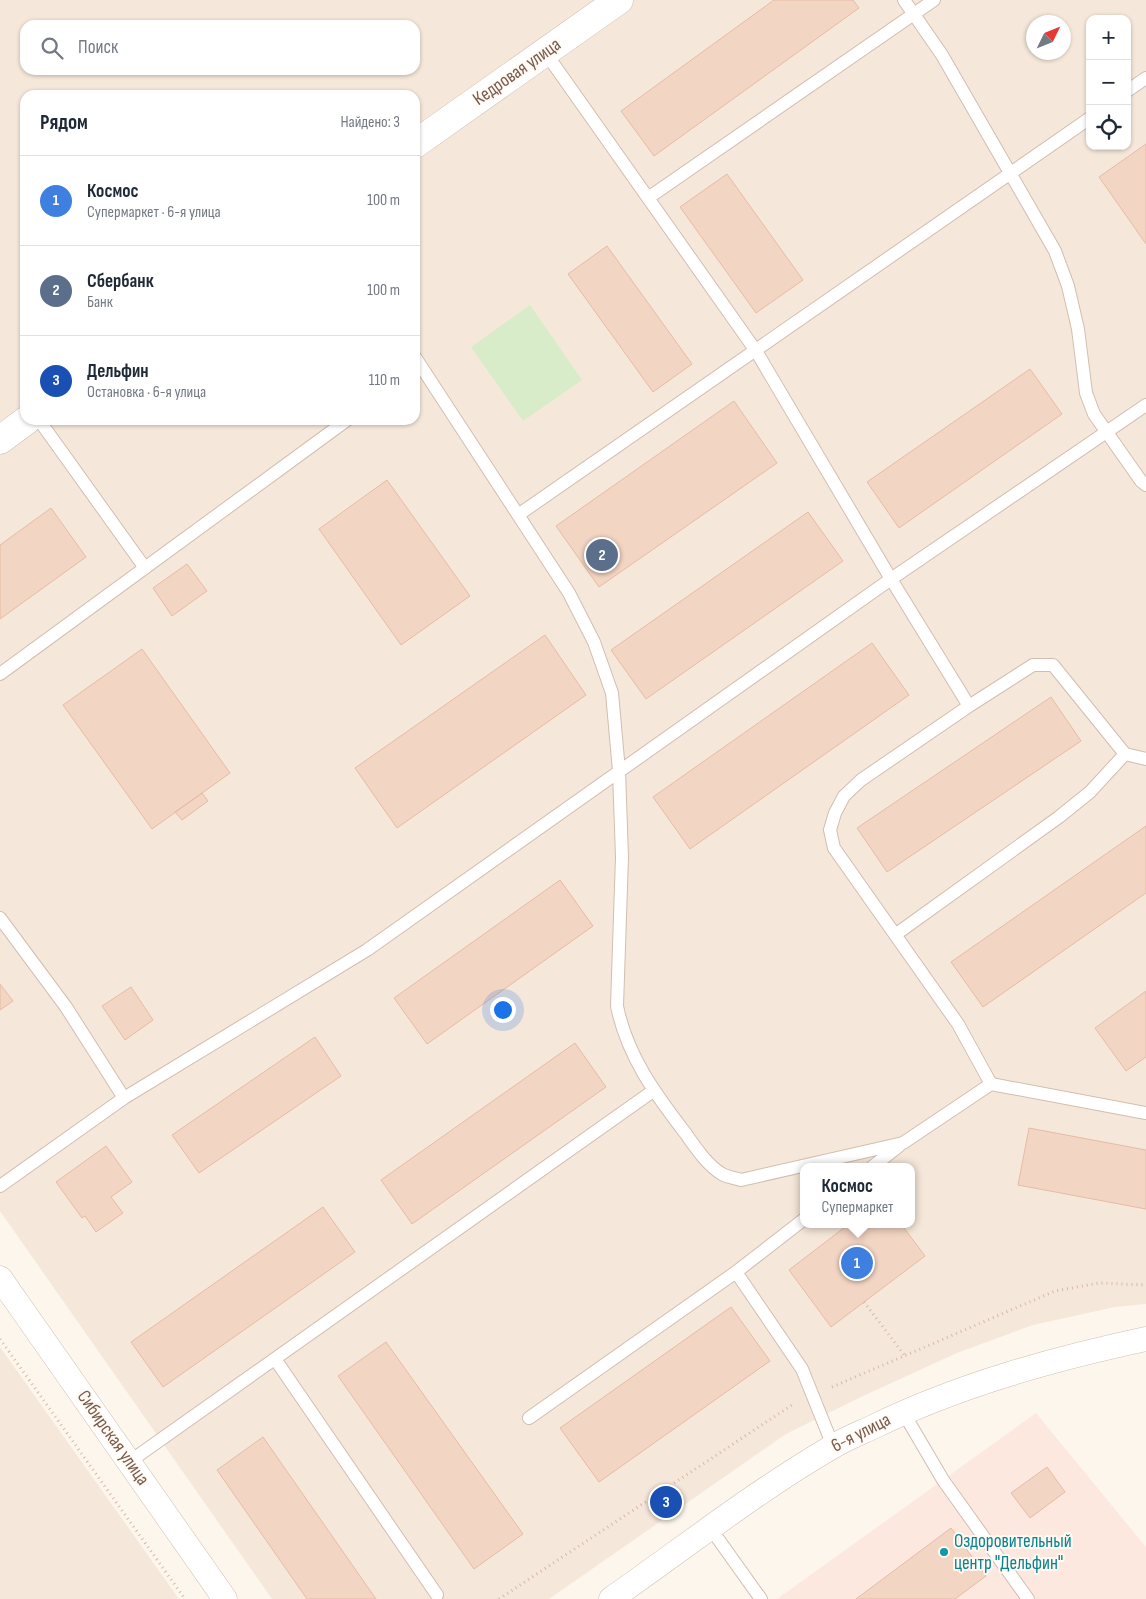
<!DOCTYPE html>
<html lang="ru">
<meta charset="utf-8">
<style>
body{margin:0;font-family:"Sofia Sans Condensed",sans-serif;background:#f6f6f7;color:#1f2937}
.controls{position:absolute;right:15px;top:15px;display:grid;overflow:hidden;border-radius:10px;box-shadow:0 1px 4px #0004}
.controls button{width:45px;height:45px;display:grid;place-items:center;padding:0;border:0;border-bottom:1px solid #e0e1e3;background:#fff;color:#1f2937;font:25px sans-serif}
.compass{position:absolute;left:1026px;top:15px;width:45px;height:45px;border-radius:50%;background:#fff;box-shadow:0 1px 4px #0004;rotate:47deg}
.you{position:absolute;left:502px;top:1009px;width:18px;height:18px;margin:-12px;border:4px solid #fff;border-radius:50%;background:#1a73e8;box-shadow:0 0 0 8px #1a73e833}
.badge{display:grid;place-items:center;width:32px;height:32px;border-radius:50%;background:#7c3aed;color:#fff;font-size:16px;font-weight:700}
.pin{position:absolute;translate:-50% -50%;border:2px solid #fff;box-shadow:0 1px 5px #0006}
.popup{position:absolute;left:800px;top:1163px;width:115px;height:65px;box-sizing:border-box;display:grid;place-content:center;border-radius:10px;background:#fff;filter:drop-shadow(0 1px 4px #0005);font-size:16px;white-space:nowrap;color:#747a83}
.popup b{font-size:19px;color:#1f2937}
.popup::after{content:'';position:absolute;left:50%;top:100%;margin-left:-10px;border:10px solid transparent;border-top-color:#fff}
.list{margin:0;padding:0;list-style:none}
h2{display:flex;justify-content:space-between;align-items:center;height:65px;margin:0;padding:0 20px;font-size:21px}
h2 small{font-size:16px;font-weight:400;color:#747a83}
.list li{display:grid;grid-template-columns:32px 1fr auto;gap:15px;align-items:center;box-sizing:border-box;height:90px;padding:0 20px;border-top:1px solid #e0e1e3}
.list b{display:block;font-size:19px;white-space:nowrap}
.list p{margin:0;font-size:16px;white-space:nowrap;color:#747a83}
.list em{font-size:16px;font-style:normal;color:#747a83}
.icon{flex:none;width:28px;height:28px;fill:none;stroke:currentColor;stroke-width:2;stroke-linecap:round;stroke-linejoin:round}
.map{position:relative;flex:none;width:1146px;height:1599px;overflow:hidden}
.search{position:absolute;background:#fff;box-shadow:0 1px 4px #0004;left:20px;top:20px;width:400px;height:55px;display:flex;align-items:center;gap:12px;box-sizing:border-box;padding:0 18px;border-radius:15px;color:#747a83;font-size:19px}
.panel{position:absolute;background:#fff;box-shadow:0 1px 4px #0004;left:20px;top:90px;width:400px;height:335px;border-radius:15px}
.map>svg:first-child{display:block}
.residential{fill:#f5e8da;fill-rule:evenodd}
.commercial{fill:#fde8e0}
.green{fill:#d8ecc9}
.building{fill:#f3d5c3;stroke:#e6bba3}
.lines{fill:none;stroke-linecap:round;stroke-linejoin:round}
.service-casing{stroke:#d1beb0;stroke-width:14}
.minor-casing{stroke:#d1beb0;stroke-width:25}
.tertiary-casing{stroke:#d1beb0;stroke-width:29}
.path{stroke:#d9b8a5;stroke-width:3;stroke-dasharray:1 4;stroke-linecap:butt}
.service{stroke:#fff;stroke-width:12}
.minor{stroke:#fff;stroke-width:24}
.tertiary{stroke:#fff;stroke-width:28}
.culture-dot{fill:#0f9aa8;stroke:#fffaf3;stroke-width:2}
.labels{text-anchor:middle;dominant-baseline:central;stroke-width:4;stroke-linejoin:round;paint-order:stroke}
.street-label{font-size:19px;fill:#7a5c4d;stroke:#fffaf3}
.culture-label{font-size:19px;fill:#0d838f;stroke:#fffaf3;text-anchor:start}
</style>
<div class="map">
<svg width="1146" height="1599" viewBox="0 0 1146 1599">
<rect width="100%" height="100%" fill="#fdf6ec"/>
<path class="residential" d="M 0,0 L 1146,0 L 1146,1304 L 1115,1307 L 1033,1325 L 957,1353 L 861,1397 L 786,1434 L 549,1599 L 272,1599 L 0,1211 ZM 1090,19 L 1127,19 L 1127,146 L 1090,146 ZM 1034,22 L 1064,22 L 1064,52 L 1034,52 ZM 25,25 L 415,25 L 415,70 L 25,70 ZM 25,95 L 415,95 L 415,420 L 25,420 ZM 803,1167 L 911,1167 L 911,1224 L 803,1224 Z
M 0,1347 L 179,1599 L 0,1599 Z"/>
<path class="commercial" d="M 1036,1413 L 1146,1547 L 1146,1599 L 777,1599 Z"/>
<path class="green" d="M 530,305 L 582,380 L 523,421 L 471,347 Z"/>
<path class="building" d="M 774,0 L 853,0 L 859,8 L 654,156 L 621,111 Z
M 1146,144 L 1146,244 L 1099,177 Z
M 727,174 L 803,280 L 756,313 L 680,207 Z
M 607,246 L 692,364 L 653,392 L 568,274 Z
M 1030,369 L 1062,414 L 899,528 L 867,482 Z
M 734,401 L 777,463 L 599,587 L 556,526 Z
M 387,480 L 470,596 L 401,645 L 319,529 Z
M 51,508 L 86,557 L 0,619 L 0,545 Z
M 808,512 L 843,561 L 646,699 L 611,650 Z
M 187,564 L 207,591 L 172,616 L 153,588 Z
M 545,635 L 586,695 L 397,828 L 355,768 Z
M 872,643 L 909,695 L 690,849 L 653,797 Z
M 142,649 L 230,773 L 152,829 L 63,705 Z
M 1051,697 L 1081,741 L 887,872 L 857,828 Z
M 202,793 L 208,801 L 182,820 L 175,812 Z
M 1146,826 L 1146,893 L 983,1007 L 951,962 Z
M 560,880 L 593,926 L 427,1044 L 394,998 Z
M 0,984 L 13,1001 L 0,1010 Z
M 131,987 L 153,1020 L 125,1040 L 102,1006 Z
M 1146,991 L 1146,1057 L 1126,1071 L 1095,1028 Z
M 315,1037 L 341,1076 L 199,1173 L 172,1135 Z
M 575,1043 L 606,1087 L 412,1224 L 381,1180 Z
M 1029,1128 L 1146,1150 L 1146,1209 L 1018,1185 Z
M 106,1146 L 132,1182 L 111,1197 L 123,1213 L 96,1232 L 85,1216 L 82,1218 L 56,1182 Z
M 323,1207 L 355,1252 L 163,1387 L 131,1342 Z
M 849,1224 L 901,1224 L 925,1256 L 831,1327 L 789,1270 Z
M 731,1307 L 770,1361 L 599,1482 L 560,1428 Z
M 386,1342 L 523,1534 L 474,1569 L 338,1376 Z
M 263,1437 L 376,1599 L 307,1599 L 217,1470 Z
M 1047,1467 L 1065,1492 L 1030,1518 L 1011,1493 Z
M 951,1528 L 986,1576 L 955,1599 L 856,1599 Z"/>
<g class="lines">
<defs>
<path id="service" d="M 904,0 L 942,55 L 1055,251 L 1068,286 L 1078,329 L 1086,393 L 1094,414 L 1141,481 L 1146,485
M 545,52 L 756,351 L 891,579 L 969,706
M 1127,91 L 1146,78
M 648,198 L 934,0
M 415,357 L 569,593 L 594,642 L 612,693 L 619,771 L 622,857 L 617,1006 C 627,1056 656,1095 686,1134 C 696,1148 707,1165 722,1174 C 727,1177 735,1178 741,1180 L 903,1143 L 991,1084 L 1146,1113
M 39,420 L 145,568
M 518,515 L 1090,118
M 0,674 L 347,420
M 0,918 L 66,1007 L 124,1098
M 895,935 L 1059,817 L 1090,792 L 1125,754
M 991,1084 L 958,1024 L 834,848 L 830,830 L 835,813 L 844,796 L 861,780 L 969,706 L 1033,665 L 1053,665 L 1125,754 L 1146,759
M 872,1167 L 899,1146
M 0,1186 L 124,1098 L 367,950 L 891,579 L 1146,405
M 736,1272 L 802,1369 L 833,1446
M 275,1359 L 437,1595
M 903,1412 L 943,1480 L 1028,1599
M 529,1418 L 736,1272 L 803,1220
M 129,1462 L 653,1091
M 711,1529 L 761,1599"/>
<path id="minor" d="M 0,1278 L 225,1599
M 611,1599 C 684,1548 755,1492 832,1447 C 845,1439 860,1433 873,1427 C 959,1385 1053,1359 1146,1339"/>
<path id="tertiary" d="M 415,144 L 619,0
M 0,440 L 27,420"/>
</defs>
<use href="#service" class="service-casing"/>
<use href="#minor" class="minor-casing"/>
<use href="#tertiary" class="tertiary-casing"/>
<path class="path" d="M 864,1302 L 905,1356
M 0,1339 L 185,1599
M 832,1387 L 1055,1291 L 1099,1283 L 1146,1285
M 499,1599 L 792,1405"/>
<use href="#service" class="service"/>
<use href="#minor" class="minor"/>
<use href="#tertiary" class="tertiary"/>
</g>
<circle class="culture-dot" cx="944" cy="1552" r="5"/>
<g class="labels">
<g class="street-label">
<text transform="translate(517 72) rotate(-35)">Кедровая улица</text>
<text transform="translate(861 1433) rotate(-27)">6-я улица</text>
<text transform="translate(113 1438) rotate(55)">Сибирская улица</text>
</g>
<g class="culture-label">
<text x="954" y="1541">Оздоровительный<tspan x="954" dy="22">центр "Дельфин"</tspan></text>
</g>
</g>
</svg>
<div class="controls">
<button>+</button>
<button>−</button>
<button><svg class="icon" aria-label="locate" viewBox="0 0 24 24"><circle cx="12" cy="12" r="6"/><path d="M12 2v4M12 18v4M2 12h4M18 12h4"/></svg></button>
</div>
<svg class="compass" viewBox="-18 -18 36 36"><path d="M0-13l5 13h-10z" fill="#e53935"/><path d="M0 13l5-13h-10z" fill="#747a83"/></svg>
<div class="you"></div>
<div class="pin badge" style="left:857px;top:1263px;background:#3f7fe0">1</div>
<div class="popup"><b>Космос</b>Супермаркет</div>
<div class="pin badge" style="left:602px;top:555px;background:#5c6f8a">2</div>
<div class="pin badge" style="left:666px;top:1502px;background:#1a4fb4">3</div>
<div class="search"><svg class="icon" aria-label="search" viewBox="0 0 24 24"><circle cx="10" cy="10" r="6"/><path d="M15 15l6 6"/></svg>Поиск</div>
<section class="panel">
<h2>Рядом<small>Найдено: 3</small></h2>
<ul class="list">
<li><span class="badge" style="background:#3f7fe0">1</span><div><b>Космос</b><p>Супермаркет · 6-я улица</p></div><em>100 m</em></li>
<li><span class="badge" style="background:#5c6f8a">2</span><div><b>Сбербанк</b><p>Банк</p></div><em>100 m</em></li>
<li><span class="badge" style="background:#1a4fb4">3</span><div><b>Дельфин</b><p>Остановка · 6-я улица</p></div><em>110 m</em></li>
</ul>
</section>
</div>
